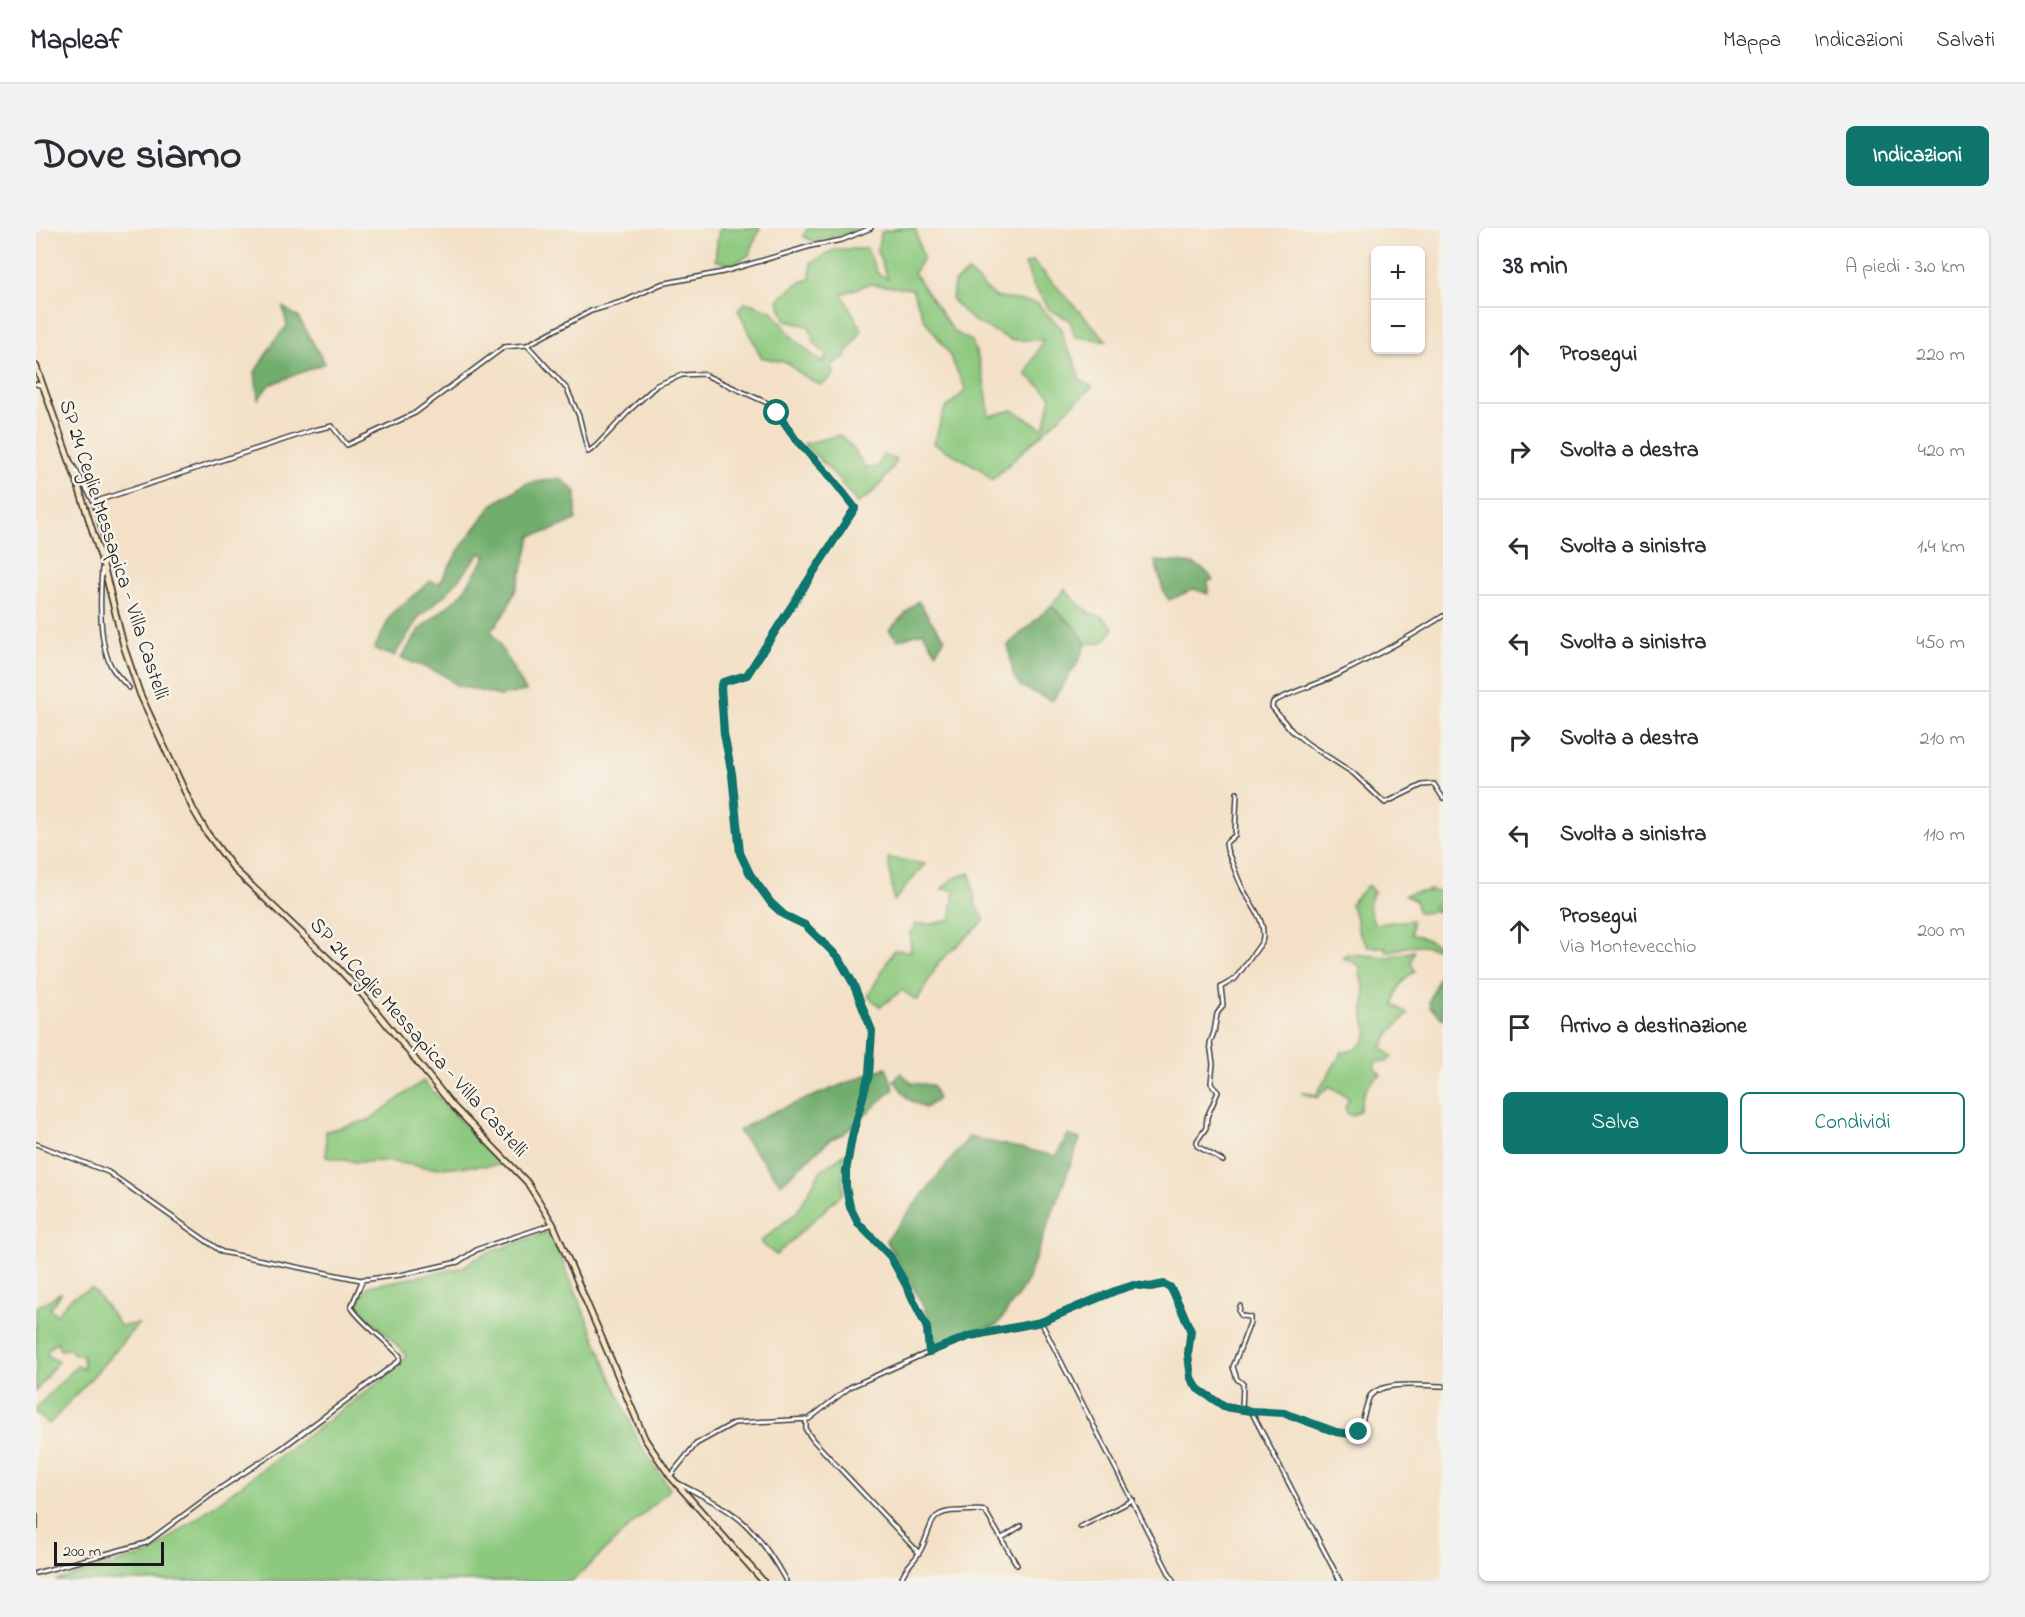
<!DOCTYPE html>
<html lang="it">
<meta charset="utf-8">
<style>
body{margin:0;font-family:"Indie Flower",sans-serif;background:#f2f2f3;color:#2b2b33}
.controls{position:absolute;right:18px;top:18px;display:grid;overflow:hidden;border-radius:9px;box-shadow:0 2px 4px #0004}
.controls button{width:54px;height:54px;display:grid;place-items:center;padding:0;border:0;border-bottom:2px solid #e1e1e2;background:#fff;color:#2b2b33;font:30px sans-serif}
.scale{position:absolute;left:18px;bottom:15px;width:110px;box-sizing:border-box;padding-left:6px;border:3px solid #1c1c1c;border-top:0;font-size:16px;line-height:21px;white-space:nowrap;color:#1c1c1c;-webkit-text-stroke:4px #f7f3e8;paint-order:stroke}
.stop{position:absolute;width:18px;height:18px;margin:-14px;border:4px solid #0f766e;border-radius:50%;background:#fff}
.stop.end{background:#0f766e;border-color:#fff;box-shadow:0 2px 6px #0008}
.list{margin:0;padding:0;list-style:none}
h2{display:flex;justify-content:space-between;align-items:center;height:78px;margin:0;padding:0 24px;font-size:26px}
h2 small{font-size:20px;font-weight:400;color:#7c7c81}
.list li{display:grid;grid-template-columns:39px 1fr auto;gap:18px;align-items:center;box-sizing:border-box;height:96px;padding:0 24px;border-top:2px solid #e1e1e2}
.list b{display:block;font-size:22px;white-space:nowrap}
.list p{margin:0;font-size:20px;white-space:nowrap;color:#7c7c81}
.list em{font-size:20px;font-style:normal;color:#7c7c81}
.actions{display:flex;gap:12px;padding:18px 24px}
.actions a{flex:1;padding:14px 0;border:2px solid #0f766e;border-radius:9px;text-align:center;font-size:21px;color:#0f766e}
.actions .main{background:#0f766e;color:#fff}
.icon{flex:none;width:33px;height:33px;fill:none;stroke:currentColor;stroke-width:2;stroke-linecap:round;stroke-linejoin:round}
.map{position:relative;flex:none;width:1407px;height:1353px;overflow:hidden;border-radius:9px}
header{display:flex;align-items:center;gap:36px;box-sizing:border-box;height:84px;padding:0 30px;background:#fff;border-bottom:2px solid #e1e1e2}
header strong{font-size:28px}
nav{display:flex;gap:33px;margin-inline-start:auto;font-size:21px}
.intro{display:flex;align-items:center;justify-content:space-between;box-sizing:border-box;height:144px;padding:0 36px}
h1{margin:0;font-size:42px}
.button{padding:15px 27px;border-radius:9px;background:#0f766e;color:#fff;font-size:21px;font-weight:700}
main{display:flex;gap:36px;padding:0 36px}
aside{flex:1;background:#fff;border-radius:9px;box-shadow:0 2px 4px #0004}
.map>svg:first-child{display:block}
.green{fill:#8cc97e;stroke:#54724d;stroke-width:1.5}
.forest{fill:#71ad6d;stroke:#466444;stroke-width:1.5}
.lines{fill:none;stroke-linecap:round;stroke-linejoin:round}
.street-casing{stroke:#3c3936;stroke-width:6}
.secondary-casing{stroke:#3c3936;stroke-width:8}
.street{stroke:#fff;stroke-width:3}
.secondary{stroke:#fbe6c4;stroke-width:4.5}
.route{stroke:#0f766e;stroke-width:8}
.labels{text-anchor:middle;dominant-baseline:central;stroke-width:5;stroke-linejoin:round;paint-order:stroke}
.street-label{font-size:21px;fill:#1c1c1c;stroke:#f7f3e8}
</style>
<header>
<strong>Mapleaf</strong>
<nav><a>Mappa</a><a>Indicazioni</a><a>Salvati</a></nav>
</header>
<div class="intro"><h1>Dove siamo</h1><a class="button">Indicazioni</a></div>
<main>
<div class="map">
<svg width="1407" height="1353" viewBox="0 0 1407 1353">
<rect width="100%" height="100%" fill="#f7f3e8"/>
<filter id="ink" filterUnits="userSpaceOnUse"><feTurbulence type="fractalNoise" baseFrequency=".0167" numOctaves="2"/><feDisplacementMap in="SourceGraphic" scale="12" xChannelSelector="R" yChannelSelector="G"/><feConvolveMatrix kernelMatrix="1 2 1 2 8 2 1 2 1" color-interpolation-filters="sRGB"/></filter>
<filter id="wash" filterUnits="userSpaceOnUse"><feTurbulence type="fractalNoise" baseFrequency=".008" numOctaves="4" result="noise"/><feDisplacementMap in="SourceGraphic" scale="24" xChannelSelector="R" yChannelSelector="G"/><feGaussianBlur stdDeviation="1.35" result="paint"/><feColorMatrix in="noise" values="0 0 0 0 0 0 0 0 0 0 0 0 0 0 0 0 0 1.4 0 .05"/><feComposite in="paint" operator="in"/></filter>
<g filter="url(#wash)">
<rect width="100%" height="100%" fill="#f3e0c6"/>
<path class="green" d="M 683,0 L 724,0 L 713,27 L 695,37 L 679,32 Z
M 772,0 L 820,0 L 814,4 L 778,14 L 767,8 Z
M 864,0 L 879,0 L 887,30 L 878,45 L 918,104 L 936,113 C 946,138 951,161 953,188 L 977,182 L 1006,200 L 1010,193 L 1015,168 L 990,146 L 1007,112 L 975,112 L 936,92 L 916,72 L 918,55 L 932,44 L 959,69 L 1001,75 L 1026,101 L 1029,117 L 1038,131 L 1044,152 L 1056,159 L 956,252 L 943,240 L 898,216 L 908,182 L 930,162 L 911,122 L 888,91 L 876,61 L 833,56 L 806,66 L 826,102 L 809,129 L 796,137 L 798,146 L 794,151 L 784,157 L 763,145 L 752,135 L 725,129 L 702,82 L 710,74 L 736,83 L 757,110 L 786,135 L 791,128 L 779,116 L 773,98 L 750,93 L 742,72 L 762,55 L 774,51 L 775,35 L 799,21 L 831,21 L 842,46 L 852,51 L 841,23 L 845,4 Z
M 997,33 L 1071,113 L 1039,109 L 1034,92 L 1014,82 L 997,57 L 989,36 Z
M 804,207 L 817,220 L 829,240 L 842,239 L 846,227 L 861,232 C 851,249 838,267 821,275 L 798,246 L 768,216 Z
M 1029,361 L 1039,373 L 1054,385 L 1066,389 L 1078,400 L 1068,414 L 1050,416 L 1040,400 L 1015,378 Z
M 852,630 L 889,636 L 858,673 Z
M 934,645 L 940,678 L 949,692 L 903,734 L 881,773 L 866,762 L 844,779 L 832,768 L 858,722 L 875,723 L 874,705 L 880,696 L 896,696 L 914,692 L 918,662 L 906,661 L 916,651 Z
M 1332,657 L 1338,664 C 1331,675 1333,685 1339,696 L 1376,692 L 1375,707 L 1383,708 L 1402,717 L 1399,720 L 1379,717 L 1350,724 L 1349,719 L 1332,719 L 1322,703 L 1321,692 L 1314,676 Z
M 1394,662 L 1407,665 L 1405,671 L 1398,678 L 1407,683 L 1385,685 L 1381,683 L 1380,674 L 1369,667 C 1377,663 1386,666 1394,662 Z
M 1378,723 L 1375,734 L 1379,744 C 1367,748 1358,765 1358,777 L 1372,786 L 1356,802 L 1346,819 L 1356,829 L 1351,834 L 1341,833 L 1338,839 L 1345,847 C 1332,852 1325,869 1324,882 L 1316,888 L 1312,886 L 1309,880 L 1313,870 L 1293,858 L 1281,870 L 1267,866 L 1266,863 L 1280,867 L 1306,824 C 1320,823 1327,819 1332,805 C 1326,791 1328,781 1329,766 C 1329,755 1322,750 1324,738 L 1306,729 L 1312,726 L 1351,729 Z
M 387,853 L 465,937 L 394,940 L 352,933 L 320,934 L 290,929 L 290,903 L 333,892 Z
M 808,926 L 807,965 L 740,1027 L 724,1014 L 761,984 L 785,942 Z
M 514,1003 L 602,1213 L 634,1261 L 536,1353 L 19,1353 L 113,1326 L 362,1140 L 370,1128 L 367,1123 L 320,1077 L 333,1058 L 425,1040 L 446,1027 Z
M 56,1060 L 85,1098 L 102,1096 L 61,1144 L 13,1196 L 0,1186 L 0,1180 L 41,1138 L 48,1141 L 47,1128 L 38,1126 L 34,1121 L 24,1122 L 21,1113 L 12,1122 L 12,1128 L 22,1133 L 0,1163 L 0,1080 L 26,1064 L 14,1080 L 20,1087 L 36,1069 Z"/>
<path class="forest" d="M 247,79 L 262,89 L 289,135 L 233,157 L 222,171 L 219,144 L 239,112 L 251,98 Z
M 524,250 L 540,264 L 540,292 L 514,303 L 495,308 C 486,341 480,377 455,402 L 490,463 L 464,468 L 420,457 L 408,447 L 365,430 L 383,402 L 425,367 L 450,328 L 444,325 L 412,364 L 383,389 L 358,428 L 338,421 L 356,385 L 395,353 L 403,356 L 423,322 L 456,277 L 489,256 Z
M 1119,333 C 1142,335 1164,330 1177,352 L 1172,353 L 1172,366 L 1158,361 L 1133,372 L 1128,365 Z
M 882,373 L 898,397 L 909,410 L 900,424 L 887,404 L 862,412 L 853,402 Z
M 1015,378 L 1040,400 L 1050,416 L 1040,438 L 1016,473 L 984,458 L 977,447 L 972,417 Z
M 1407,738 L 1407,791 L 1394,779 L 1393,773 Z
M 850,839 L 858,861 L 807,906 L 795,911 L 745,956 L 702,903 L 730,887 Z
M 865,845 L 876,855 L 896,857 L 902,871 L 889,880 L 872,871 L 858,852 Z
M 1032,907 L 1044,911 L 990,1056 L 961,1097 L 897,1115 L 888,1079 L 850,1012 L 933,909 L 1020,928 Z"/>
</g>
<g filter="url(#ink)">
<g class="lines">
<defs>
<path id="street" d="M 491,117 L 531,161 L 543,188 L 552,224 L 560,218 L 596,180 L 621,157 L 646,147 L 667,146 L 736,177 L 760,212 L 794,248 L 819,280 L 711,447 L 687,454 L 684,462 L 688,506 L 696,546 L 704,625 L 714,646 L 735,675 L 748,687 L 769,697 L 802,729 L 817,755 L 836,803 L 833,846 L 816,909 L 810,943 L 810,959 L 814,979 L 822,995 L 854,1028 L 870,1057 L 891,1100 L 893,1124
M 0,156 L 7,158
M 35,234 L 58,274 L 67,307 L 67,331
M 58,274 L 278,202 L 296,198 L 311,217 L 379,185 L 468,119 L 491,117 L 555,83 L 589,73 L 625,56 L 687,44 L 775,18 L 806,12 L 835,0
M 66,341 C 64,368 62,413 75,438 C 79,446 87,453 93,460
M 1407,388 C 1373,410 1337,429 1301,447 C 1280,457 1257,463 1237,474 L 1236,479 L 1256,503 L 1272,516 L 1317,545 L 1349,575 L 1386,557 L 1398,556 L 1407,570
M 0,916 L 72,944 L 186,1024 L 325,1052 L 364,1047 L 422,1034 L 442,1021 L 517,996
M 1187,933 L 1161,918 L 1161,913 L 1170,900 L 1171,889 L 1182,864 L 1175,855 L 1177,836 L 1174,815 L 1178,804 L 1181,786 L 1187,777 L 1185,759 L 1199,751 L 1226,714 C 1232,693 1213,675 1205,657 C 1200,646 1196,634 1191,622 L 1190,615 L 1199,607 L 1201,565
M 1204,1078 L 1203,1084 L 1206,1088 L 1214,1089 L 1214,1095 L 1197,1139 L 1201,1151 L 1207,1156 L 1206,1182
M 1005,1094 L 1137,1353
M 1215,1183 L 1304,1353
M 770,1191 L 770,1202 L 777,1212 L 883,1325
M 634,1248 L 660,1216 L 698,1195 L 773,1191 L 814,1159 L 893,1124 L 933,1109 L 1005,1094 L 1079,1063 L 1098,1057 L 1114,1059 L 1128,1057 L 1134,1059 L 1147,1083 L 1154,1103 L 1152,1126 L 1155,1150 L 1162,1161 L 1189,1179 L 1215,1183 L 1248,1185 L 1300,1204 L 1315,1206 L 1323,1204 C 1326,1196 1331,1173 1334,1168 C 1347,1152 1388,1158 1407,1158
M 642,1255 C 664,1267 691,1279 709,1296 C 726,1312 739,1333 750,1353
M 0,1288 L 0,1300
M 1044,1299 L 1097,1272
M 966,1310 L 985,1298
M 0,1345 L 110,1315 L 183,1261 L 246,1220 L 363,1133 L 364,1128 C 349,1111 328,1098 315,1079 L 327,1051
M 865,1353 C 867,1341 877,1335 883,1325 C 898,1300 889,1282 925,1283 C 933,1283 942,1281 949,1283 L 981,1337"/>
<path id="secondary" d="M 0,138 L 42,257 L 67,336 L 88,419 L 104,466 L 157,581 L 171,605 L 199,642 L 301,739 L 327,767 L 416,877 L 491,954 L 517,996 L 609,1211 L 634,1248 L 727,1353"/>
</defs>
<use href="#street" class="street-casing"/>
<use href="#secondary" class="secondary-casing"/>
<use href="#street" class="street"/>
<use href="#secondary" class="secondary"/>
</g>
</g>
<g class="lines" filter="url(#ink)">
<path class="route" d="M 741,185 L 760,212 L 794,248 L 819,280 L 711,447 L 687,454 L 685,457 L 688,506 L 696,546 L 704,625 L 714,646 L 735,675 L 748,687 L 769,697 L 802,729 L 817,755 L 836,803 L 833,846 L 816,909 L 810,943 L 810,959 L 814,979 L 822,995 L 854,1028 L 870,1057 L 891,1100 L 893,1124 L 933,1108 L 1005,1094 L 1079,1063 L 1098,1057 L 1114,1059 L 1128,1056 L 1134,1059 L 1139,1068 L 1155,1103 L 1152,1126 L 1155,1150 L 1162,1161 L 1189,1179 L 1215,1183 L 1248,1185 L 1300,1204 L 1315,1206 L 1323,1204"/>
</g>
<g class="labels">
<g class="street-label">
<text transform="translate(77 322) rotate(72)">SP 24 Ceglie Messapica - Villa Castelli</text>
<text transform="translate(382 810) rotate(48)">SP 24 Ceglie Messapica - Villa Castelli</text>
</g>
</g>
</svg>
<div class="controls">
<button>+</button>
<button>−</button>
</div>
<div class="scale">200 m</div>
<div class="stop" style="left:741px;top:185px"></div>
<div class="stop end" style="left:1323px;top:1204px"></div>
</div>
<aside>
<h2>38 min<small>A piedi · 3.0 km</small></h2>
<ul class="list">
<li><svg class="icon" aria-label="ahead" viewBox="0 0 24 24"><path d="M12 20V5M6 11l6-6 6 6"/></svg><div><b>Prosegui</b></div><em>220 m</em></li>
<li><svg class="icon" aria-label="right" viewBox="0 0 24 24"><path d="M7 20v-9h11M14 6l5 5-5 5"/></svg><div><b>Svolta a destra</b></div><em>420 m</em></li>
<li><svg class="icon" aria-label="left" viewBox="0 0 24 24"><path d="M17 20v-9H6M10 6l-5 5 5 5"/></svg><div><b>Svolta a sinistra</b></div><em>1.4 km</em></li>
<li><svg class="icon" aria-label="left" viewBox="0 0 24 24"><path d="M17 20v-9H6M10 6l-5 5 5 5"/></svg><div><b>Svolta a sinistra</b></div><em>450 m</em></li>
<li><svg class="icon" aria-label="right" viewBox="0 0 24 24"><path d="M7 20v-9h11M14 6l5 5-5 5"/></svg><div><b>Svolta a destra</b></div><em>210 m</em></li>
<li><svg class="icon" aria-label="left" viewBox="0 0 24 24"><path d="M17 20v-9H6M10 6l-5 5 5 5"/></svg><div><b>Svolta a sinistra</b></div><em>110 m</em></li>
<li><svg class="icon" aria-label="ahead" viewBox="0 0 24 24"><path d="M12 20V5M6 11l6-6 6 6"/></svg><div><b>Prosegui</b><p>Via Montevecchio</p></div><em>200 m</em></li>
<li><svg class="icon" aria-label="arrive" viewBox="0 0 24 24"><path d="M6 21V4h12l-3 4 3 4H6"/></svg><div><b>Arrivo a destinazione</b></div></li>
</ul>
<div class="actions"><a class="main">Salva</a><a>Condividi</a></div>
</aside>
</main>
